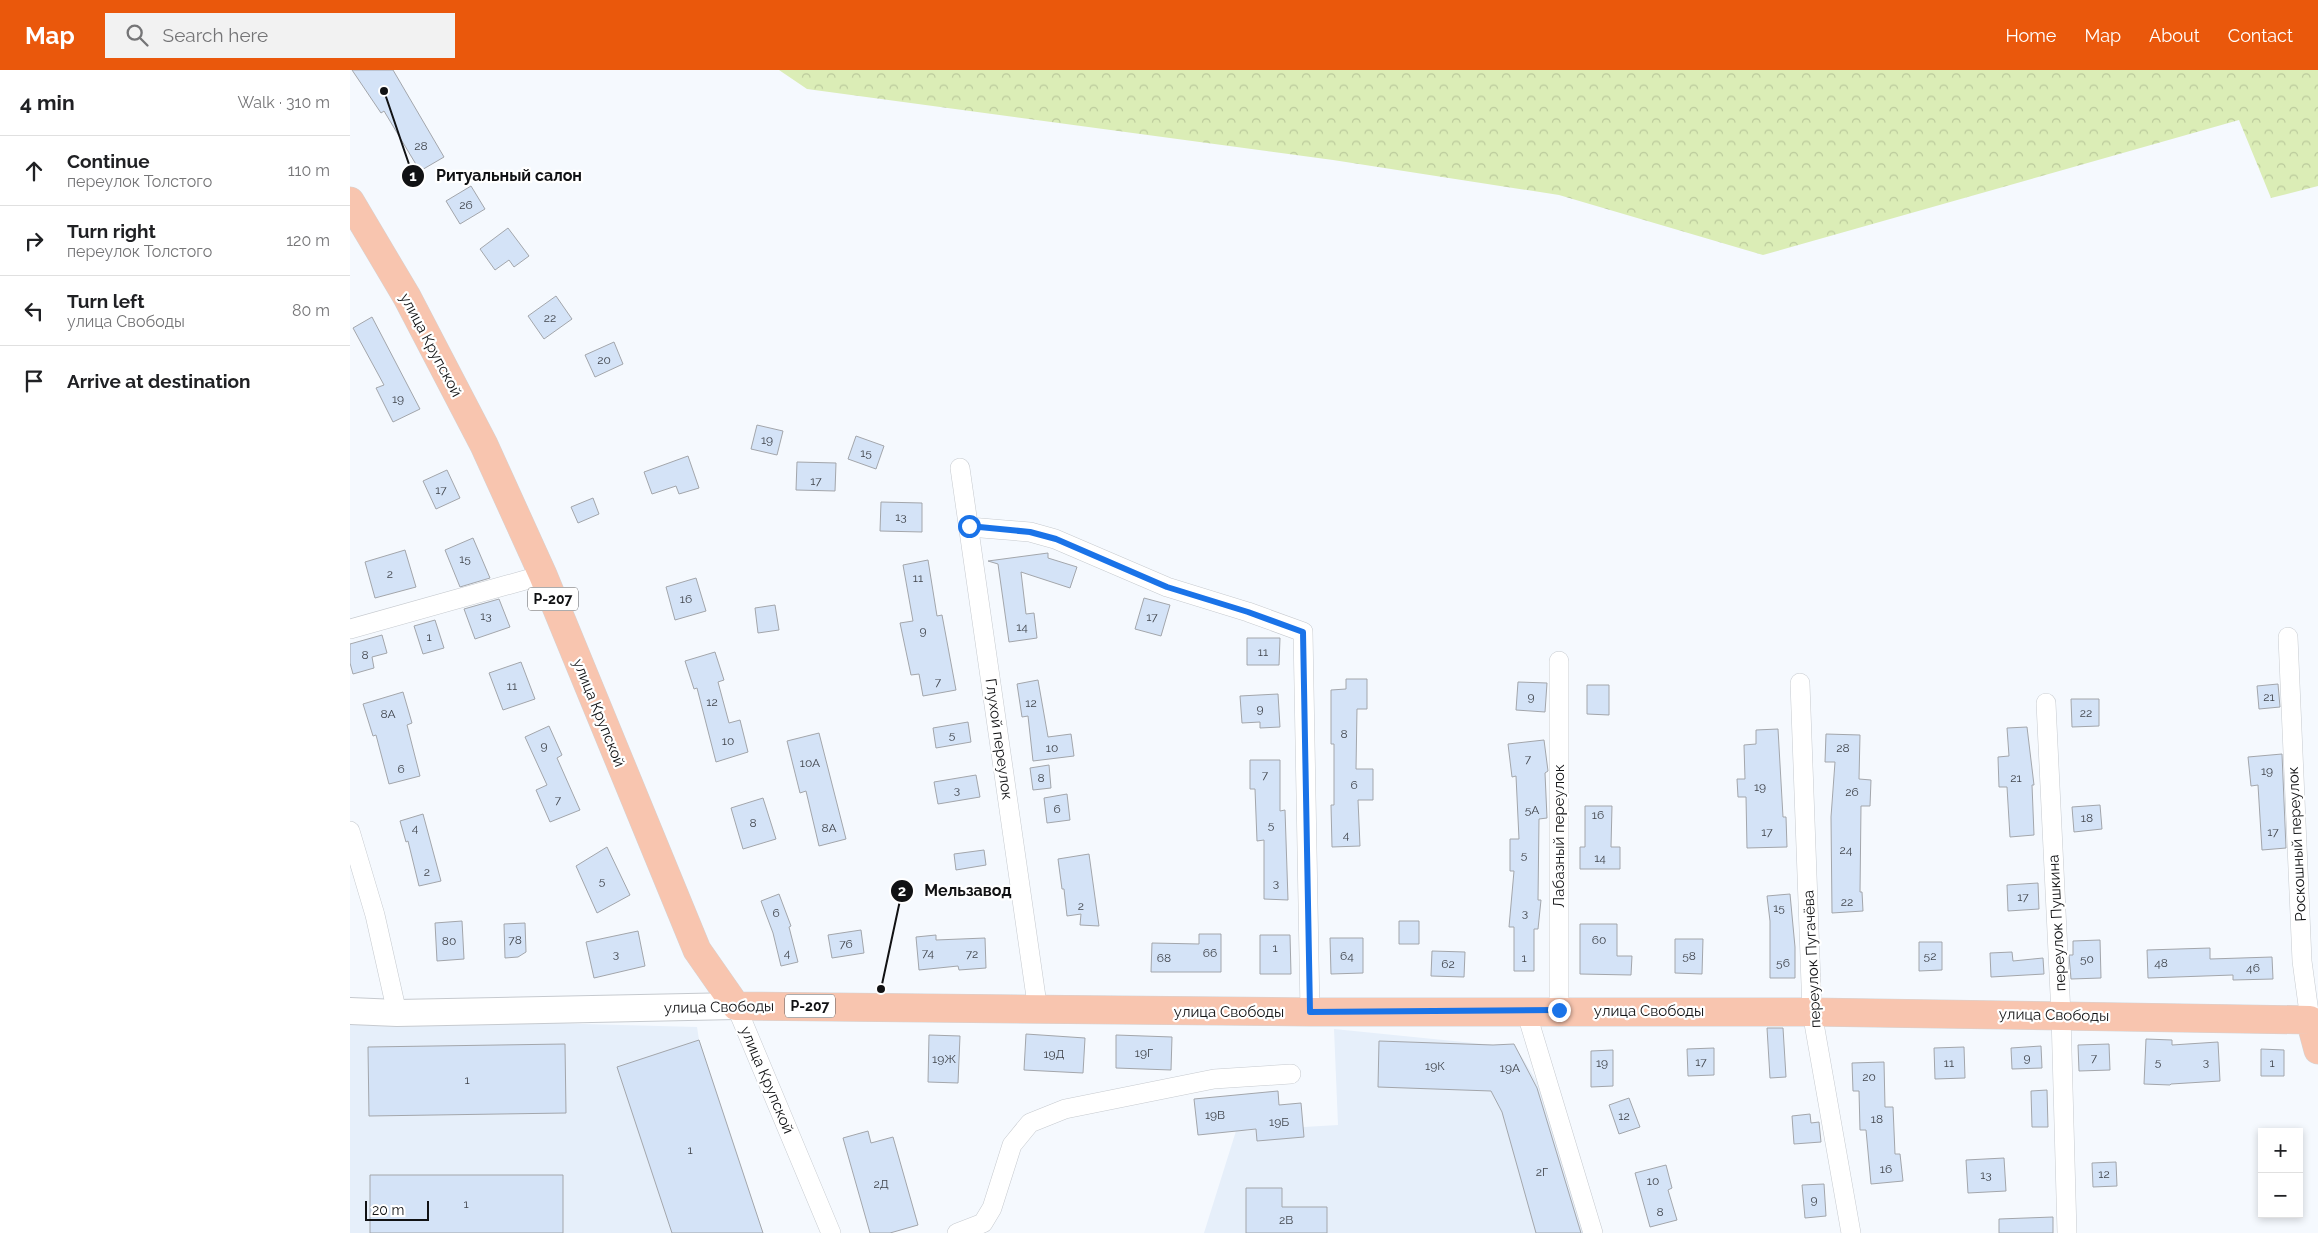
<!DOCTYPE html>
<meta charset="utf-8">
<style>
body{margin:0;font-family:Raleway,sans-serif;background:#f2f2f2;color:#202124}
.controls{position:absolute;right:15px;bottom:15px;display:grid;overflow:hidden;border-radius:0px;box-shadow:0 2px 8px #0003}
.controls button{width:45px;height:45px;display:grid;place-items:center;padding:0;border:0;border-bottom:1px solid #e0e0e0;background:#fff;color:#202124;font:25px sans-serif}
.scale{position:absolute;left:15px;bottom:12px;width:64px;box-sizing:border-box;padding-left:5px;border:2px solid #111214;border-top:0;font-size:14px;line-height:18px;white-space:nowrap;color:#111214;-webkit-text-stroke:4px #fff;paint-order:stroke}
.stop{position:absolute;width:15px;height:15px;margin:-11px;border:4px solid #1a73e8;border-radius:50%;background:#fff}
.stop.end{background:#1a73e8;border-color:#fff;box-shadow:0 1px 5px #0008}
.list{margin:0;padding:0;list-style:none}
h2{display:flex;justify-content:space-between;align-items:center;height:65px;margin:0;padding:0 20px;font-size:21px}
h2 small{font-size:16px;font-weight:400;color:#757577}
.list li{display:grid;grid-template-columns:32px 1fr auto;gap:15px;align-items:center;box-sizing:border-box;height:70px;padding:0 20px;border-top:1px solid #e0e0e0}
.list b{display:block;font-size:19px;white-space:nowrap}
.list p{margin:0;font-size:16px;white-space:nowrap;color:#757577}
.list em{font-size:16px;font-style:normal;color:#757577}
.icon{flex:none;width:28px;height:28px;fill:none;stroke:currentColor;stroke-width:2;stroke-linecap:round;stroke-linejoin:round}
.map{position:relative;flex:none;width:1968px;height:1163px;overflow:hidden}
header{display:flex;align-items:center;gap:30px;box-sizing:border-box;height:70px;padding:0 25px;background:#ea580c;color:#fff}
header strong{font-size:24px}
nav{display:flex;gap:28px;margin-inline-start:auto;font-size:18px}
.search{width:350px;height:45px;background:#f2f2f2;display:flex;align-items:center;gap:12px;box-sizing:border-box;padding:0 18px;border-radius:0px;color:#757577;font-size:19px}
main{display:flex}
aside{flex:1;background:#fff}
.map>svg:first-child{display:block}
.built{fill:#e6effa}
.forest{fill:url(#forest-crowns)}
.building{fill:#d4e3f7;stroke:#a3a6ab}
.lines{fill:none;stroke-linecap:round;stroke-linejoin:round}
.street-casing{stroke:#c6cacf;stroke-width:20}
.secondary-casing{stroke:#c6cacf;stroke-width:28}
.primary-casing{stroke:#d4d4d5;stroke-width:29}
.street{stroke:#fff;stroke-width:19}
.secondary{stroke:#fff;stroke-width:26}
.primary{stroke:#f8c5af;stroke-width:28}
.route{stroke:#1a73e8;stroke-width:6}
.labels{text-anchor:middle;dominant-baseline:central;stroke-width:4.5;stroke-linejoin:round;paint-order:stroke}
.number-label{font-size:12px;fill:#42464d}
.shield{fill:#fff;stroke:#58595a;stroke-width:1}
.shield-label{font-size:14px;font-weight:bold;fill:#111214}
.street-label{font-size:15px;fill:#111214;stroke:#fff}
.leader{fill:none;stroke:#111214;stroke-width:2}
.callout-dot{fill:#111214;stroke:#fff;stroke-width:2}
.mark-label{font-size:15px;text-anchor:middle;font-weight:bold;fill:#fff}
.callout-label{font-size:16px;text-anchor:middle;font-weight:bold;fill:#111214;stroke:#fff;stroke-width:4.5;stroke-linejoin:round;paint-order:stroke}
</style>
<header>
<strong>Map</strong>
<div class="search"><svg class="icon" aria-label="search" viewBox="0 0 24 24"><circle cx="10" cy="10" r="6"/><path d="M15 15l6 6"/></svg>Search here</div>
<nav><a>Home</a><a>Map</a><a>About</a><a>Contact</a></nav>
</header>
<main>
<aside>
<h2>4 min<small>Walk · 310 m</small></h2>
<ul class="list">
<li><svg class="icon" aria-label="ahead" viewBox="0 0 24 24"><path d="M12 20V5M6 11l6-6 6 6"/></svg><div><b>Continue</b><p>переулок Толстого</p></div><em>110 m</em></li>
<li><svg class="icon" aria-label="right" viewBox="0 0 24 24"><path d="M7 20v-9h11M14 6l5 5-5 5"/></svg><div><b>Turn right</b><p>переулок Толстого</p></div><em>120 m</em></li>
<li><svg class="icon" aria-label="left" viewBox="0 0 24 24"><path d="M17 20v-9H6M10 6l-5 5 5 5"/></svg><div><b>Turn left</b><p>улица Свободы</p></div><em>80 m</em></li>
<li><svg class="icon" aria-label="arrive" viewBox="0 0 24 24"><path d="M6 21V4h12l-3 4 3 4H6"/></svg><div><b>Arrive at destination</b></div></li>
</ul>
</aside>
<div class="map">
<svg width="1968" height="1163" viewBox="0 0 1968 1163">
<defs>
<pattern id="forest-crowns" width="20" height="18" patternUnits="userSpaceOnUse" patternTransform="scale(1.25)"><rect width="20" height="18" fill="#dbedb6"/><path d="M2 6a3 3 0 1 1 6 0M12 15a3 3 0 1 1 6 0" fill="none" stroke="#bbca9c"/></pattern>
</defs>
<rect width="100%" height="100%" fill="#f5f9fe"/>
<path class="built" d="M 0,948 L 347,957 L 349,970 L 413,1163 L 0,1163 Z
M 984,959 L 1143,975 L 1164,974 L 1198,1030 L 1238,1163 L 854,1163 L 886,1061 L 988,1055 Z"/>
<path class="forest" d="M 429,0 L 1968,0 L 1968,116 L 1921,128 L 1889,50 L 1413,185 L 1209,125 L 983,90 L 457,19 Z"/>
<path class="building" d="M 2,0 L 43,0 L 94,87 L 70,101 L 34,41 L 31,43 Z
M 121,116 L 135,139 L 110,154 L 96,131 Z
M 158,158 L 179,186 L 164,197 L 159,190 L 145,200 L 130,179 Z
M 206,226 L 222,249 L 194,269 L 178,246 Z
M 22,247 L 70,339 L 43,352 L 26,318 L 34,315 L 3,258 Z
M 264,272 L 273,294 L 245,307 L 235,285 Z
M 407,355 L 433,361 L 427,385 L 401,379 Z
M 506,366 L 534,376 L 526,399 L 498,389 Z
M 338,386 L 349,418 L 329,424 L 326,416 L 302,424 L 294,402 Z
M 447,392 L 486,393 L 485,421 L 446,420 Z
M 97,400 L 110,428 L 86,439 L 73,411 Z
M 243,428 L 249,444 L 228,453 L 221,437 Z
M 531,432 L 572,433 L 572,462 L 530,461 Z
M 123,468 L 140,508 L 110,517 L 95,480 Z
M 55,480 L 66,517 L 25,528 L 15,492 Z
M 698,483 L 698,488 L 727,497 L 720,518 L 671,502 L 676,544 L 684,543 L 687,568 L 659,572 L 648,494 L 638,491 Z
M 578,490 L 587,546 L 592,545 L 606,620 L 573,626 L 569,604 L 561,605 L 550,553 L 563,551 L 553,495 Z
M 346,508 L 356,541 L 325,550 L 316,517 Z
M 794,528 L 820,535 L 811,566 L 785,559 Z
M 149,529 L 160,557 L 125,569 L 114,539 Z
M 425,535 L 429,560 L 408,563 L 405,538 Z
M 85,550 L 94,578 L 73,584 L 64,556 Z
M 32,565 L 37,583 L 22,587 L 24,598 L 3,604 L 0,593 L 0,574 Z
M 897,568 L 930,568 L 929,595 L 897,595 Z
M 365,582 L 374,610 L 368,612 L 379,653 L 390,650 L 398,682 L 366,692 L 347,618 L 344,619 L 335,591 Z
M 171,592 L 185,629 L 153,640 L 139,603 Z
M 996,609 L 1017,609 L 1017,639 L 1007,639 L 1006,699 L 1023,699 L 1023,730 L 1008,730 L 1010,776 L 982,777 L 981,735 L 984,735 L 984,674 L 981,674 L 981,620 L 996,619 Z
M 688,610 L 698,667 L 721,664 L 724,686 L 683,691 L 678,646 L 672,647 L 667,614 Z
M 1168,612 L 1197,613 L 1195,642 L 1166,640 Z
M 1928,614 L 1930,637 L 1909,639 L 1907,616 Z
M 1237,615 L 1259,615 L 1259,645 L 1237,644 Z
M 53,622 L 62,653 L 57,655 L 70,706 L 39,714 L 26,665 L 23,666 L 13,634 Z
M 928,624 L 930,657 L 910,658 L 910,652 L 892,653 L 890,626 Z
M 1721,629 L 1749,629 L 1749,656 L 1722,657 Z
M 618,652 L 621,672 L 586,678 L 583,658 Z
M 199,656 L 212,685 L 207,688 L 230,740 L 200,752 L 186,720 L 197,715 L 175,667 Z
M 1677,657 L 1684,715 L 1682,715 L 1684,765 L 1660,767 L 1657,717 L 1649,717 L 1648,687 L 1659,686 L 1657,658 Z
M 1428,659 L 1433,747 L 1436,747 L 1437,777 L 1397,778 L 1396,727 L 1388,727 L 1387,709 L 1395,709 L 1394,675 L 1406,674 L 1406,660 Z
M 469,663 L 496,769 L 469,776 L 456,721 L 450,723 L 437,671 Z
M 1476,664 L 1510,665 L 1509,709 L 1521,710 L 1520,736 L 1511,736 L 1510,822 L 1512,822 L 1513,841 L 1482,843 L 1481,747 L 1485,692 L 1475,692 Z
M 1194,670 L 1198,701 L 1195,703 L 1197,748 L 1189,749 L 1188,830 L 1191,830 L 1188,859 L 1184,859 L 1184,901 L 1164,901 L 1164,857 L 1159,857 L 1164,801 L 1160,801 L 1160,769 L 1169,769 L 1166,706 L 1162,707 L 1158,674 Z
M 1932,684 L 1936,778 L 1912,780 L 1908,715 L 1901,716 L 1898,687 Z
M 900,690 L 930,690 L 930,741 L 935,740 L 938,830 L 914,829 L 914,770 L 907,771 L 905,719 L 900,719 Z
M 699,695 L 701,718 L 683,720 L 680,698 Z
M 626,705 L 630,727 L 588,734 L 584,712 Z
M 717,724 L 720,750 L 697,753 L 694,728 Z
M 413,728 L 426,769 L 393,779 L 381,738 Z
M 1750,735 L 1752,759 L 1724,762 L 1722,737 Z
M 1235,736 L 1262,736 L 1261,777 L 1270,777 L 1270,799 L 1230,799 L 1230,777 L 1235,777 Z
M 73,744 L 91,811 L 69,816 L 58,771 L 56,772 L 50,751 Z
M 257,777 L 280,825 L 247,843 L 226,796 Z
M 634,780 L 636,795 L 606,800 L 604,784 Z
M 739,784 L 747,842 L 749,856 L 730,855 L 731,844 L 717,846 L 714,819 L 712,819 L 708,789 Z
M 1688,813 L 1689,839 L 1658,841 L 1657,815 Z
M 429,824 L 441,856 L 439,857 L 448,892 L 431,896 L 423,863 L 411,831 Z
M 1440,824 L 1445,877 L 1445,908 L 1420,908 L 1420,851 L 1417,826 Z
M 112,851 L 114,889 L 87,891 L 85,853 Z
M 1049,851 L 1069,851 L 1069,874 L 1049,874 Z
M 175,853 L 176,882 L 168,887 L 155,888 L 154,854 Z
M 1230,854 L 1267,854 L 1267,886 L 1282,886 L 1281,905 L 1230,904 Z
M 511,860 L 514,883 L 482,888 L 478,865 Z
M 288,861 L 295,896 L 244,908 L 236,872 Z
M 849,864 L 871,864 L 871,902 L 801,902 L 802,873 L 849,874 Z
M 586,865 L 586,870 L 635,868 L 636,898 L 609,900 L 608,896 L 569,900 L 566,867 Z
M 910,865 L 940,865 L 941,904 L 910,904 Z
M 980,868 L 1013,868 L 1013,903 L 981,904 Z
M 1325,869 L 1353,869 L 1352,904 L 1325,903 Z
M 1750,870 L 1751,908 L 1721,909 L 1719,885 L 1723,885 L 1723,871 Z
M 1569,872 L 1592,872 L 1592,900 L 1569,901 Z
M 1860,878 L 1860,889 L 1922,887 L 1923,909 L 1883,910 L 1883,905 L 1798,908 L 1797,880 Z
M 1082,881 L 1115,882 L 1114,907 L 1081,906 Z
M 1662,882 L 1663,891 L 1693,888 L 1694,904 L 1641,907 L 1640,883 Z
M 1417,958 L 1433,958 L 1436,1007 L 1420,1008 Z
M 676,964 L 735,968 L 733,1003 L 674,1000 Z
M 579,965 L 610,966 L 608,1013 L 578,1012 Z
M 766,965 L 822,967 L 821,1000 L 766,998 Z
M 1796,969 L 1822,970 L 1822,975 L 1868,972 L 1870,1011 L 1821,1014 L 1820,1015 L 1794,1014 Z
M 349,970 L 413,1163 L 322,1163 L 267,997 Z
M 1029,971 L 1143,975 L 1164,974 L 1187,1018 L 1231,1163 L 1186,1163 L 1152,1042 L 1141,1021 L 1028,1017 Z
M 215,974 L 216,1043 L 19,1046 L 18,977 Z
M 1759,974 L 1760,1000 L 1729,1001 L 1728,975 Z
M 1691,976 L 1692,998 L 1662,999 L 1661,978 Z
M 1614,977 L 1615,1008 L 1585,1009 L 1584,978 Z
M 1364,978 L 1364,1005 L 1338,1006 L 1337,979 Z
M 1911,979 L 1934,980 L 1934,1006 L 1911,1006 Z
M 1263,980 L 1263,1016 L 1241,1017 L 1241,981 Z
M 1534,992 L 1535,1037 L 1543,1037 L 1545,1084 L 1550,1084 L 1553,1111 L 1521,1114 L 1516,1060 L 1510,1060 L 1509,1021 L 1503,1021 L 1502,993 Z
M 1697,1020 L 1698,1057 L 1682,1057 L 1681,1021 Z
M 928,1021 L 929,1035 L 951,1033 L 954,1067 L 907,1071 L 906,1059 L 848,1065 L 844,1029 Z
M 1279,1028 L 1290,1057 L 1269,1064 L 1259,1035 Z
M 1460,1044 L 1461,1053 L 1469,1052 L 1471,1072 L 1444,1074 L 1442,1046 Z
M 518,1061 L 521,1073 L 543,1067 L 568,1155 L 540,1163 L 520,1163 L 493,1068 Z
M 1654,1088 L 1656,1121 L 1618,1123 L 1616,1090 Z
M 1766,1092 L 1767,1116 L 1743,1117 L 1742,1093 Z
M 1316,1095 L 1322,1118 L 1318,1120 L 1327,1150 L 1300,1157 L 1285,1103 Z
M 20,1105 L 213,1105 L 213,1163 L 20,1163 Z
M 1474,1114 L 1476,1146 L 1455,1148 L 1452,1115 Z
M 896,1118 L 932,1118 L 932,1137 L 977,1137 L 977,1163 L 896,1163 Z
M 1703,1147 L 1703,1163 L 1649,1163 L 1649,1149 Z"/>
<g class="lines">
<defs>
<path id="street" d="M 610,398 L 688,941
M 619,457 L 680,462 L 705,469 L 817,517 L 898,542 L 953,562 L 960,942
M 0,559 L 193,505
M 1938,567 L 1952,891 L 1960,950 L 1968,950
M 1450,613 L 1462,942 L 1501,1163
M 1696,633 L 1711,945 L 1717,1163
M 0,761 L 25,845 L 47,943
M 386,936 L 481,1163
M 1209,940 L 1209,591
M 1176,941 L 1243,1163
M 607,1163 L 633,1153 L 642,1138 L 662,1075 L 680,1053 L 715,1039 L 864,1009 L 941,1004"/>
<path id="secondary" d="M 0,941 L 47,943 L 386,936"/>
<path id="primary" d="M 0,131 L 57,227 L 134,375 L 193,505 L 347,880 L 386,936 L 960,942 L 1462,942 L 1960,950 L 1968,980"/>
</defs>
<use href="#street" class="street-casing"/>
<use href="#secondary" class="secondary-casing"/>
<use href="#primary" class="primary-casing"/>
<use href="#street" class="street"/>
<use href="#secondary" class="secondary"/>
<use href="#primary" class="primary"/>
</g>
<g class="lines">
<path class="route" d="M 619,456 L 680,462 L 706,469 L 817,517 L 898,542 L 953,562 L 960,942 L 1209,940"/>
</g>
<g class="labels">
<g class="number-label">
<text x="71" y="76">28</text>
<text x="116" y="135">26</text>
<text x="200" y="248">22</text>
<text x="254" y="290">20</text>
<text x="48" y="329">19</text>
<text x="417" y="370">19</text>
<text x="516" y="383">15</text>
<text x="466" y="411">17</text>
<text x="91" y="420">17</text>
<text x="551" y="447">13</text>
<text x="115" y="489">15</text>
<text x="40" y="504">2</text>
<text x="568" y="508">11</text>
<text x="336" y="529">16</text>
<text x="136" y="546">13</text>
<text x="802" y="547">17</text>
<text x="672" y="557">14</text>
<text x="573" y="561">9</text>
<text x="79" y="567">1</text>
<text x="913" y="582">11</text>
<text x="15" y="585">8</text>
<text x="588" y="612">7</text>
<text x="162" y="616">11</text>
<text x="1181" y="627">9</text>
<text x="1919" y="627">21</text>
<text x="362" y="632">12</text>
<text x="681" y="633">12</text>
<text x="910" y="639">9</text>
<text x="1736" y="643">22</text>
<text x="38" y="644">8А</text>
<text x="994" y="664">8</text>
<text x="602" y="665">5</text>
<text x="378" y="671">10</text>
<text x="194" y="676">9</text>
<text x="702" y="678">10</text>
<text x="1493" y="678">28</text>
<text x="1178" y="689">7</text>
<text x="460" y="693">10А</text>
<text x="51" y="699">6</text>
<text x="1917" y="701">19</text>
<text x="915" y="705">7</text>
<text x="691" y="708">8</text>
<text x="1666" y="708">21</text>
<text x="1004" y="715">6</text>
<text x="1410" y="717">19</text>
<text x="607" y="720">3</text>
<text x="1502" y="722">26</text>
<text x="208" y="730">7</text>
<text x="707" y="739">6</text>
<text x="1182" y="740">5А</text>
<text x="1248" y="745">16</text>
<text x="1737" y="748">18</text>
<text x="403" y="753">8</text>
<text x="921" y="755">5</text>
<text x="65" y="758">4</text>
<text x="479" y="758">8А</text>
<text x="1417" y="762">17</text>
<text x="1923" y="762">17</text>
<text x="996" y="765">4</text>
<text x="1496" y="780">24</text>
<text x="1174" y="785">5</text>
<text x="1250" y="788">14</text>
<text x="77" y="802">2</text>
<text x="252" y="811">5</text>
<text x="926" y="813">3</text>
<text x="1673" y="827">17</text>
<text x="1497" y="832">22</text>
<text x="731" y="836">2</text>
<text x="1429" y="838">15</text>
<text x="426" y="843">6</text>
<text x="1175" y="843">3</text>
<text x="165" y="870">78</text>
<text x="1249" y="870">60</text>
<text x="99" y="871">80</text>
<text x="496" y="874">76</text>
<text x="925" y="878">1</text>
<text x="437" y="883">4</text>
<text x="578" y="883">74</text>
<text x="860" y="883">66</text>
<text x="266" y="884">3</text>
<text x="622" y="884">72</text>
<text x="997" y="886">64</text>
<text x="1339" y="886">58</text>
<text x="1580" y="886">52</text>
<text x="814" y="888">68</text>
<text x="1174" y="888">1</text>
<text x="1737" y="889">50</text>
<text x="1433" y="893">56</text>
<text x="1811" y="893">48</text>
<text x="1098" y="894">62</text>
<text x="1903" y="898">46</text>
<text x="794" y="983">19Г</text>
<text x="704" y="984">19Д</text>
<text x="1677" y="988">9</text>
<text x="1744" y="988">7</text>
<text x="594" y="989">19Ж</text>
<text x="1351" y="992">17</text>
<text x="1808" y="992">5</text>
<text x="1856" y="992">3</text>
<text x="1252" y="993">19</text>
<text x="1599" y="993">11</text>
<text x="1922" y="993">1</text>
<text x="1085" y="996">19К</text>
<text x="1160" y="998">19А</text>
<text x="1519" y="1007">20</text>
<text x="117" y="1010">1</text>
<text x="865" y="1045">19В</text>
<text x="1274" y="1046">12</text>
<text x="1527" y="1049">18</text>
<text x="929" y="1052">19Б</text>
<text x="340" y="1080">1</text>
<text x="1536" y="1099">16</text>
<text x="1192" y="1102">2Г</text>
<text x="1754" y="1104">12</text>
<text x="1636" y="1105">13</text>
<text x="1303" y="1111">10</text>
<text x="531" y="1114">2Д</text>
<text x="1464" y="1130">9</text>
<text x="116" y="1134">1</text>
<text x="1310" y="1142">8</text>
<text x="936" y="1150">2В</text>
</g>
<g class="shield">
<rect x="178" y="517.5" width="50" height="23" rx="4"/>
<rect x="435" y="924.5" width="50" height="23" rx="4"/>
</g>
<g class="shield-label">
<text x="203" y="529">Р-207</text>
<text x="460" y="936">Р-207</text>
</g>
<g class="street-label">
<text transform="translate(81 275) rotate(62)">улица Крупской</text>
<text transform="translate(249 643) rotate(68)">улица Крупской</text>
<text transform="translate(649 669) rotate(82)">Глухой переулок</text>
<text transform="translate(1209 766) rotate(-90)">Лабазный переулок</text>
<text transform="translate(1947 774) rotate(-93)">Роскошный переулок</text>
<text transform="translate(1707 853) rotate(-93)">переулок Пушкина</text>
<text transform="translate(1462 889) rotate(-93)">переулок Пугачёва</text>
<text transform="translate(369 937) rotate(-1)">улица Свободы</text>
<text x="1299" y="941">улица Свободы</text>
<text x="879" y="942">улица Свободы</text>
<text transform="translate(1704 945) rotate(1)">улица Свободы</text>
<text transform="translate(417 1010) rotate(67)">улица Крупской</text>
</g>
</g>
<path class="leader" d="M34 21L63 106M531 919L552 821"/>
<g class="callout-dot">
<circle cx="34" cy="21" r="5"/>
<circle cx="531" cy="919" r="5"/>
<circle cx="63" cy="106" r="12"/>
<circle cx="552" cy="821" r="12"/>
</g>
<g class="mark-label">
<text x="63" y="111">1</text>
<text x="552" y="826">2</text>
</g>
<g class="callout-label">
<text x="159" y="111">Ритуальный салон</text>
<text x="618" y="826">Мельзавод</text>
</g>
</svg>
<div class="controls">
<button>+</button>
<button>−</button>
</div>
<div class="scale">20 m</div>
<div class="stop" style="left:619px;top:456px"></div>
<div class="stop end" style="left:1209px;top:940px"></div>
</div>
</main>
